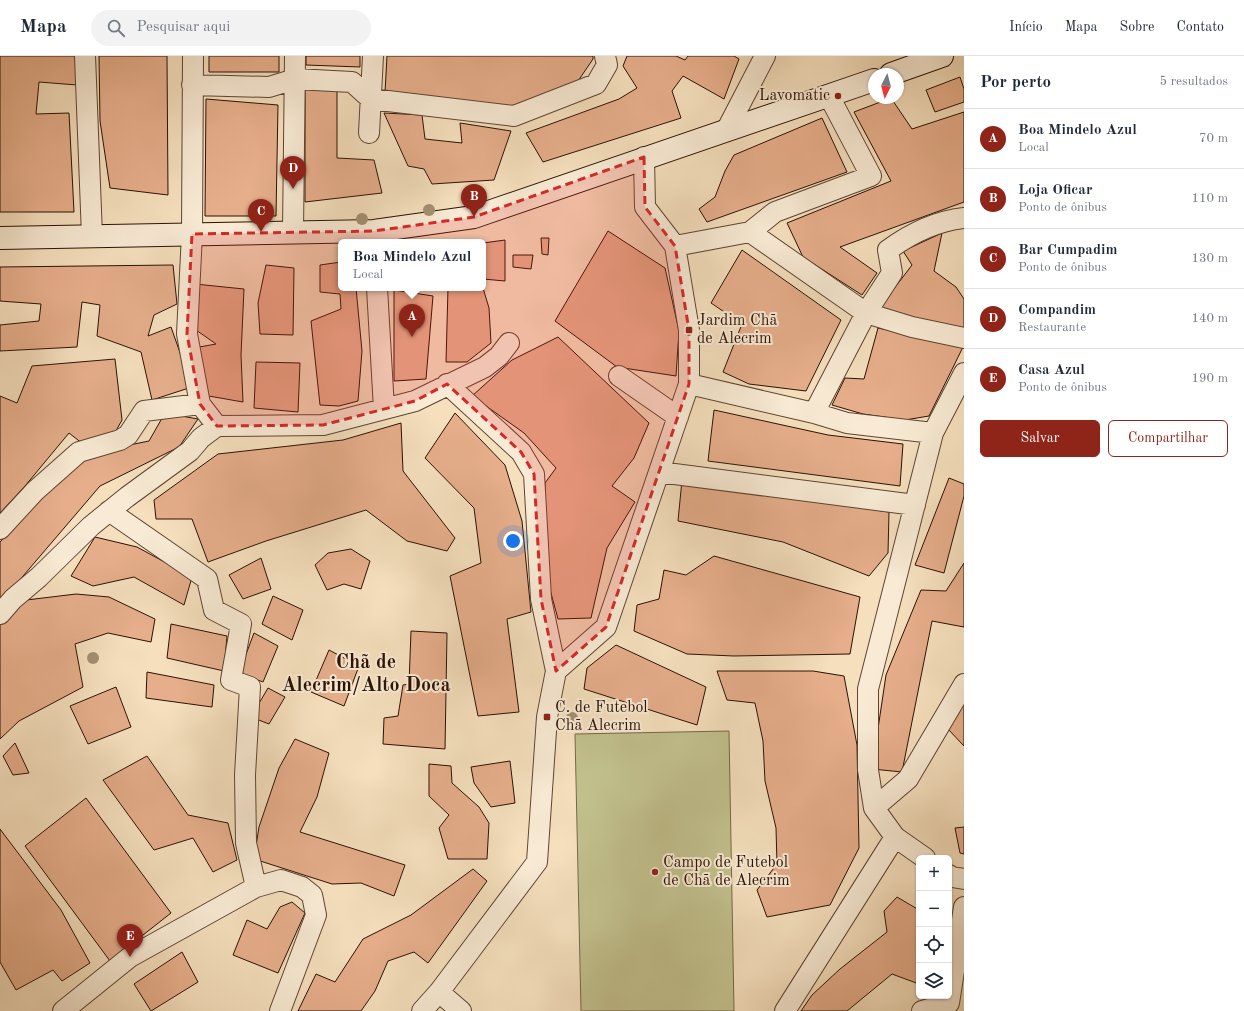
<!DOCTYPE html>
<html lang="pt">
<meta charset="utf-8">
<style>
body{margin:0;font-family:"Old Standard TT",serif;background:#f2f2f3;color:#1f2937}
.controls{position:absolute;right:12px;bottom:12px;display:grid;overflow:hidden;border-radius:6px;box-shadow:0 1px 3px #0004}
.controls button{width:36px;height:36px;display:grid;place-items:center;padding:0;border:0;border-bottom:1px solid #e0e1e3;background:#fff;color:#1f2937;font:20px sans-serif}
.compass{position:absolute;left:868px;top:12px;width:36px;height:36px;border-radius:50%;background:#fff;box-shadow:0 1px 3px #0004;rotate:186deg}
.you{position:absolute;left:513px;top:485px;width:14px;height:14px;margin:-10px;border:3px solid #fff;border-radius:50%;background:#1a73e8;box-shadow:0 0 0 6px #1a73e833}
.badge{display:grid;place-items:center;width:26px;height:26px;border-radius:50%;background:#8f2418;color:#fff;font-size:13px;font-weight:700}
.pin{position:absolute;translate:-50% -33px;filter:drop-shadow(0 1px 2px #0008)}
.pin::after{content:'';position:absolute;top:21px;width:14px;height:12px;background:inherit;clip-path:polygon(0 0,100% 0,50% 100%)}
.popup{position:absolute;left:338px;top:183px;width:148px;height:52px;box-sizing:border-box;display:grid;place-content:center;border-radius:6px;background:#fff;filter:drop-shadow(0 1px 3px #0005);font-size:13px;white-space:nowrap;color:#747a83}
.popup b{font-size:15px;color:#1f2937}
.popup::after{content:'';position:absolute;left:50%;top:100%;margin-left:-8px;border:8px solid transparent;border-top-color:#fff}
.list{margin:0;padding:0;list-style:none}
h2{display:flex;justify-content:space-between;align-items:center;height:52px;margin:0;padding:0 16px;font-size:17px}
h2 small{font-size:13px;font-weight:400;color:#747a83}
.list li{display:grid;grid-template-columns:26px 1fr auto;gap:12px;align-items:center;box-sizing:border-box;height:60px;padding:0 16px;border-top:1px solid #e0e1e3}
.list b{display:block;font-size:15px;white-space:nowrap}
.list p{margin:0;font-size:13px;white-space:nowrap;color:#747a83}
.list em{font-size:13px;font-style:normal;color:#747a83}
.actions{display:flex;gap:8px;padding:12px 16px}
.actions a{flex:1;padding:9px 0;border:1px solid #8f2418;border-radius:6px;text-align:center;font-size:14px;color:#8f2418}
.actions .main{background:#8f2418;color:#fff}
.icon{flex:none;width:22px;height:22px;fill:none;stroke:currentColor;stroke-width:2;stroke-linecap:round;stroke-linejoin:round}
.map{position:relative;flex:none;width:964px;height:955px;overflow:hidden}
header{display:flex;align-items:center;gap:24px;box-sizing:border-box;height:56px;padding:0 20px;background:#fff;border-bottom:1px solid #e0e1e3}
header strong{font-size:19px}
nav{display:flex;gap:22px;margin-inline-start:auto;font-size:14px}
.search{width:280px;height:36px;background:#f2f2f3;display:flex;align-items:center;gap:10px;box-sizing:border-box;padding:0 14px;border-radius:22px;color:#747a83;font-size:15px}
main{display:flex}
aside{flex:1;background:#fff}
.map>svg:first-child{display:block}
.green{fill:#c1c08d;stroke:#766848}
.building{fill:#e6ae8b;stroke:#2b1103}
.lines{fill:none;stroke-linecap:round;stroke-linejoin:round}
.street-casing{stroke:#5e4432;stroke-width:22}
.secondary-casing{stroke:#2b1103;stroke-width:24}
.street{stroke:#f8ead4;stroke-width:20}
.secondary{stroke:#f8ead4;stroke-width:22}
.tree{fill:#a38f71}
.marked{fill:#d62828;fill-opacity:0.2;stroke:#d62828;stroke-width:3;stroke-dasharray:8 5;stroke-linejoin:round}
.poi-dot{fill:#8f2418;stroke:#f8ead4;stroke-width:1.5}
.labels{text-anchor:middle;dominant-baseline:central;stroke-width:4;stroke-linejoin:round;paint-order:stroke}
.poi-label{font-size:16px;fill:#2b1103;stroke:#f8ead4;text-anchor:start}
.district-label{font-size:20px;font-weight:bold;fill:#2b1103;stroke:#f8ead4}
</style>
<header>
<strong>Mapa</strong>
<div class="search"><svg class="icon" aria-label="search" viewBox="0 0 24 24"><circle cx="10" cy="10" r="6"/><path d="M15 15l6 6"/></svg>Pesquisar aqui</div>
<nav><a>Início</a><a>Mapa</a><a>Sobre</a><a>Contato</a></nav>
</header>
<main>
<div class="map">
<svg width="964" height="955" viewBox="0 0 964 955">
<rect width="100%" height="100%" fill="#f5dfbd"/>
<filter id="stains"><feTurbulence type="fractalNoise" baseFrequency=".005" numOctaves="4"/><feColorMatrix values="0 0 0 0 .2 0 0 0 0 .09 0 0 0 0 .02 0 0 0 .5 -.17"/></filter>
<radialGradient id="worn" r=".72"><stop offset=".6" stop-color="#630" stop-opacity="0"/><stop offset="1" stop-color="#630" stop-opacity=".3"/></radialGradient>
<path class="green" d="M 729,675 L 734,955 L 581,955 L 575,678 Z"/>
<path class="building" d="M 0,0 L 75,0 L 77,29 L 39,26 L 36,58 L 69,57 L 74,156 L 0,156 Z
M 99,0 L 167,0 L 168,139 L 110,132 L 100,65 Z
M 209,0 L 279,0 L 279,16 L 209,16 Z
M 306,0 L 360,0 L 360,11 L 306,9 Z
M 387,0 L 593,0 L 593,3 L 574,31 L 502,54 L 385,36 Z
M 627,0 L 676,0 L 685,4 L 688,0 L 734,0 L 739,3 L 724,43 L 683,20 L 672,35 L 681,62 L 543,106 L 526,77 L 619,43 L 637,32 L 623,10 Z
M 960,21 L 964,33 L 964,46 L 935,56 L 926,34 Z
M 305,29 L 337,32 L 337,102 L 374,104 L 382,137 L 305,146 Z
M 891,42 L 912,73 L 964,56 L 964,146 L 840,191 L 877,217 L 862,239 L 803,201 L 787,167 L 891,125 L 854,56 Z
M 206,43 L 278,49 L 276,160 L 205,160 Z
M 384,57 L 422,59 L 425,83 L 462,87 L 460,67 L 511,75 L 494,124 L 432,128 L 424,113 L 408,110 Z
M 822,62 L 847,116 L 707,166 L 699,153 L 715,141 L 725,115 L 734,99 Z
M 608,175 L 665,212 L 679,275 L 676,320 L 617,311 L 555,265 Z
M 942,177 L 934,215 L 956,231 L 964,243 L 964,273 L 914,264 L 880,251 L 912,209 L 903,195 Z
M 541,182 L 549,182 L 548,199 L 542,198 Z
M 505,184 L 505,225 L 483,223 L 483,187 Z
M 742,194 L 841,264 L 806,335 L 749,328 L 723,316 L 742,268 L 711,247 Z
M 513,199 L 533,199 L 531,213 L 513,211 Z
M 341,206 L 341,232 L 356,232 L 362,295 L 358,345 L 339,350 L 320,349 L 311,265 L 341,253 L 340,238 L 320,236 L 320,209 Z
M 173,209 L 177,248 L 154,259 L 148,280 L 171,271 L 192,331 L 152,344 L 141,296 L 97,280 L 100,249 L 82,246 L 77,291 L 0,295 L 0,269 L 39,265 L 41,248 L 0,245 L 0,211 Z
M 266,209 L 294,212 L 293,279 L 260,278 L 258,247 Z
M 195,228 L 244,233 L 241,299 L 243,346 L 203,339 L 194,292 L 216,288 L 196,274 Z
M 448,232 L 483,232 L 489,252 L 491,287 L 467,306 L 446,306 Z
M 394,234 L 433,240 L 426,323 L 394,325 Z
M 878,272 L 964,289 L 929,360 L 905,364 L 863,358 L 832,349 L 845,322 L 864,323 Z
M 558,281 L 649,367 L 634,402 L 612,430 L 635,446 L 607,492 L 591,562 L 558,563 L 545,515 L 545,427 L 556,412 L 524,377 L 472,340 L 512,304 Z
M 115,303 L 122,364 L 113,380 L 83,388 L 69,377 L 25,430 L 0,457 L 0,340 L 17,347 L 32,310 Z
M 256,306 L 300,307 L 298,356 L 254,352 Z
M 714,354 L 828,379 L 903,388 L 900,430 L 708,405 Z
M 165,357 L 198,363 L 179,391 L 100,430 L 0,547 L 0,486 L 85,398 L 149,385 Z
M 455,357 L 505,409 L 522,465 L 531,556 L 507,563 L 519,656 L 478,660 L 450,520 L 481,507 L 474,452 L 425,402 Z
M 401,367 L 403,415 L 455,482 L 447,495 L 407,485 L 366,454 L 266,485 L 208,506 L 192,463 L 156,463 L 154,444 L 218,398 L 343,384 Z
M 949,422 L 964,428 L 964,440 L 944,517 L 915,509 Z
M 682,424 L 889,456 L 888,497 L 869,520 L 783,486 L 678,465 Z
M 95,481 L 137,491 L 192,521 L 184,549 L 134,521 L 93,530 L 71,520 Z
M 351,493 L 370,505 L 361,533 L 344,528 L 327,534 L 315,509 L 328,497 Z
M 714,500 L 860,541 L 850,598 L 734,600 L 687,598 L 634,575 L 637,549 L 659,543 L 664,514 L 686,519 Z
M 261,502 L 271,533 L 243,543 L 229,519 Z
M 964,507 L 964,571 L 932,565 L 902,716 L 872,713 L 886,619 L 921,534 L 946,535 Z
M 76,538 L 109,541 L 155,563 L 151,586 L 108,577 L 75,588 L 83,631 L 19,665 L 0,683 L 0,566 L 18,545 Z
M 273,540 L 303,554 L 292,584 L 262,568 Z
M 171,568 L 227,580 L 224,615 L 167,602 Z
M 411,575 L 447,577 L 445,693 L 383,688 L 384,662 L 398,660 L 403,629 L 409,628 Z
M 254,577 L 278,590 L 263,626 L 239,617 Z
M 616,589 L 706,631 L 697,669 L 584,633 L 587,612 Z
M 329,594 L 359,610 L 344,650 L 311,636 Z
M 717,615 L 813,615 L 844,620 L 857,689 L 859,792 L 830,849 L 767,861 L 757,834 L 777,808 L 776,772 L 765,725 L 763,685 L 755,647 L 727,644 Z
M 147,616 L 214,629 L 212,651 L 146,642 Z
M 116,631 L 131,671 L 88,688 L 70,650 Z
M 268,632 L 285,641 L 269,668 L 251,661 Z
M 964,640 L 964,690 L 947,672 Z
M 295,683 L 329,697 L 317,741 L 300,776 L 405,809 L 394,840 L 361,827 L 332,828 L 254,803 L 259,771 L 279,712 Z
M 15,687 L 29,717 L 13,719 L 3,700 Z
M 147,700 L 188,759 L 228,767 L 237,804 L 213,816 L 193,782 L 154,794 L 103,724 Z
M 510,705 L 515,747 L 491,751 L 474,727 L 471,711 Z
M 429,708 L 451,710 L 452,727 L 479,751 L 489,767 L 487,803 L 448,803 L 439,772 L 449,759 L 429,740 Z
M 86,742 L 171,857 L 110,905 L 25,790 Z
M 964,771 L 964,798 L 960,797 L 955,772 Z
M 0,773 L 61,854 L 90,907 L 62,925 L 53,914 L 16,934 L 0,906 Z
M 473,813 L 487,825 L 428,907 L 414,896 L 388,905 L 375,935 L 361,955 L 298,955 L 316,918 L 335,926 L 363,883 L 411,859 Z
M 897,841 L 919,854 L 919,928 L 892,918 L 847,955 L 801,955 L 812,939 L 840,913 L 887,876 L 884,855 Z
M 292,846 L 305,857 L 278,917 L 233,899 L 247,864 L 267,873 L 280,851 Z
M 182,896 L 198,926 L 151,955 L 134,928 Z"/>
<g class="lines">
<defs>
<path id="street" d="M 85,0 L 92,180
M 193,0 L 192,178 L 187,278 L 200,348
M 192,29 L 269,31 L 295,23 L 352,26 L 371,43 L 514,60 L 596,28 L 607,9 L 605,0
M 726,75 L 765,0
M 369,77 L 373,0
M 964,162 C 937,165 910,178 888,194 L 892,217 L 866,257 L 912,271 L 964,282
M 293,176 L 295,0
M 750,176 L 775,156 L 871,120 L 829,40
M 675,190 L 750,176 L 866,257 L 814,357
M 377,232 L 384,353
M 619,320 L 678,361
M 447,328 L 521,396 L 534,418 L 541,543 L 556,615
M 689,328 L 814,357 L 847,367 L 933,377
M 659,416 L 915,449
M 109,455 L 207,523 L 214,554 L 241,568 L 231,624 L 250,631 L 245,719 L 246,787 L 256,831
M 0,473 L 35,435 L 79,396 L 120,384 L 128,379 L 144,355 L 200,348 L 217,370
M 0,558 L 13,543 L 39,521 L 91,470 L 127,441 L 190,395 L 201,382 L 217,370 L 323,369 L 415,345 L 485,311 L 499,300 L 509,287
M 874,752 L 908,723 L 964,628
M 925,802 L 895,781 L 874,752 L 868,714 L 868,633 L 933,377 L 964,317
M 949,819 L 952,821 L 964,823
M 439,936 L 461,955
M 63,955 L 130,901 L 256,831 L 281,824 L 302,831 L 312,839 L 316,859 L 280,955
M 422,955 L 439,936 L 537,806 L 547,661 L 556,615 L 606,571 L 689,328 L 689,274 L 675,190 L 645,151 L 644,101
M 785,955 L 895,781
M 922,955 L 949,947 L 964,851"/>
<path id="secondary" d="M 891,18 L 942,0
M 0,182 L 374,175 L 474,161 L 874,24"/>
</defs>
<use href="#street" class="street-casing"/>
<use href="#secondary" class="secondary-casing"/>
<use href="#street" class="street"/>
<use href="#secondary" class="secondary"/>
</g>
<g class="tree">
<circle cx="429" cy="154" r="6"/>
<circle cx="362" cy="163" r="6"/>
<circle cx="93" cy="602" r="6"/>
<circle cx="572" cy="662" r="6"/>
</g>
<path class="marked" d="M 644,101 L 645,151 L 675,190 L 689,274 L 689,328 L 606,571 L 556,615 L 541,543 L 534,418 L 521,396 L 447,328 L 415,345 L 323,369 L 217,370 L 200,348 L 187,278 L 192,178 L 374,175 L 474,161 Z"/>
<g class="poi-dot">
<circle cx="838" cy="40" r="4"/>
<rect x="685" y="270" width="8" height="8" rx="2"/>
<rect x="543" y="657" width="8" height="8" rx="2"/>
<circle cx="655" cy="816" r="4"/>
</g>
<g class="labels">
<g class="poi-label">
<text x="830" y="40" text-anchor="end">Lavomatic</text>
<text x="697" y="265">Jardim Chã<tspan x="697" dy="18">de Alecrim</tspan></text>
<text x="555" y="652">C. de Futebol<tspan x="555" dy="18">Chã Alecrim</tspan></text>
<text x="663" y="807">Campo de Futebol<tspan x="663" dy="18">de Chã de Alecrim</tspan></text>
</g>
<g class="district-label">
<text x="366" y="607">Chã de<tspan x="366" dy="23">Alecrim/Alto Doca</tspan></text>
</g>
</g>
<rect width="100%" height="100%" filter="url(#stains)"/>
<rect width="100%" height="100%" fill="url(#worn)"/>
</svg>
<div class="controls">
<button>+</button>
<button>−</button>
<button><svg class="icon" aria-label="locate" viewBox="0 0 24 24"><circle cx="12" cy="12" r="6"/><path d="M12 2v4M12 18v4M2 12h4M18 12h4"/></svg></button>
<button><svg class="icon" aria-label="layers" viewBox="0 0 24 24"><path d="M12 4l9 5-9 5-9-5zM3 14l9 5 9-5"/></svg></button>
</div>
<svg class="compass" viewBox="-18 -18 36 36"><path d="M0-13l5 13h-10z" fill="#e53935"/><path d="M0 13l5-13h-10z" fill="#747a83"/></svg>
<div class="you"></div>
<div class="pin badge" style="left:412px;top:281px">A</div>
<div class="popup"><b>Boa Mindelo Azul</b>Local</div>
<div class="pin badge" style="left:474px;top:161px">B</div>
<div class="pin badge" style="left:261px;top:176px">C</div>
<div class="pin badge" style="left:293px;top:133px">D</div>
<div class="pin badge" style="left:130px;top:901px">E</div>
</div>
<aside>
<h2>Por perto<small>5 resultados</small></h2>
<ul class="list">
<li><span class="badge">A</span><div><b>Boa Mindelo Azul</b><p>Local</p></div><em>70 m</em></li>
<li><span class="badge">B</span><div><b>Loja Oficar</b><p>Ponto de ônibus</p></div><em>110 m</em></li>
<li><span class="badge">C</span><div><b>Bar Cumpadim</b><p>Ponto de ônibus</p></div><em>130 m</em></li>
<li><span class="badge">D</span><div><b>Compandim</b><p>Restaurante</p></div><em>140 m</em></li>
<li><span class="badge">E</span><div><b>Casa Azul</b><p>Ponto de ônibus</p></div><em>190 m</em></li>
</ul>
<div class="actions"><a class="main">Salvar</a><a>Compartilhar</a></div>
</aside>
</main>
